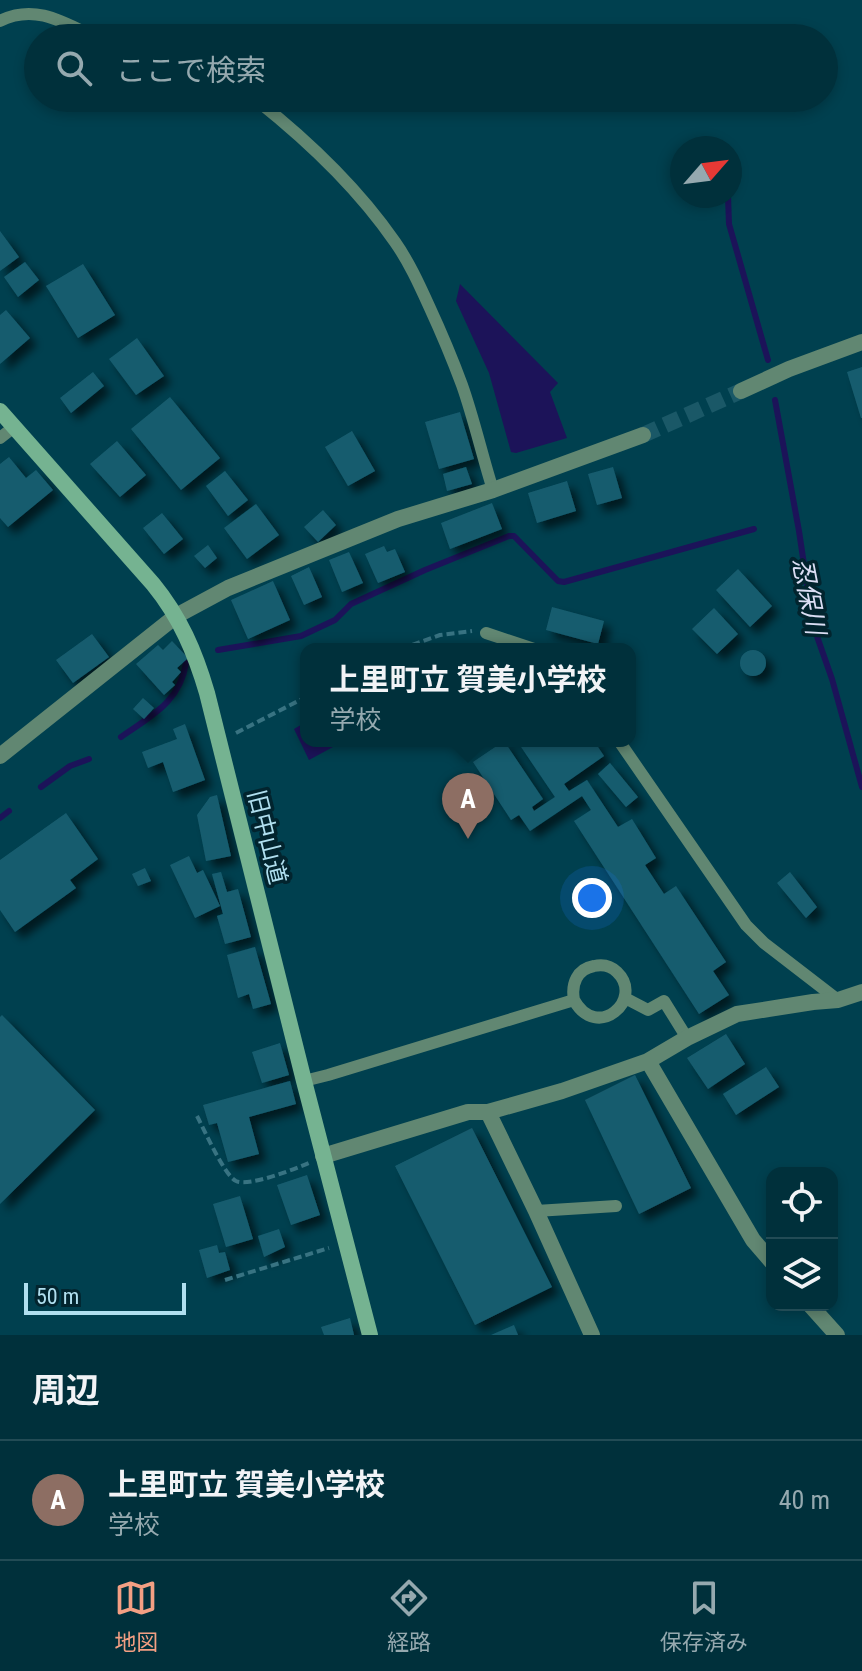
<!DOCTYPE html>
<html lang="ja">
<meta charset="utf-8">
<style>
body{margin:0;font-family:"Roboto Condensed","Noto Sans JP",sans-serif;background:#0e3c46;color:#f1f3f6}
.controls{position:absolute;right:24px;bottom:24px;display:grid;overflow:hidden;border-radius:16px;box-shadow:0 4px 12px #0003}
.controls button{width:72px;height:72px;display:grid;place-items:center;padding:0;border:0;border-bottom:2px solid #224b55;background:#00303b;color:#f1f3f6;font:40px sans-serif}
.compass{position:absolute;left:670px;top:136px;width:72px;height:72px;border-radius:50%;background:#00303b;box-shadow:0 4px 12px #0003;rotate:62deg}
.scale{position:absolute;left:24px;bottom:20px;width:162px;box-sizing:border-box;padding-left:8px;border:4px solid #b0dfef;border-top:0;font-size:22px;line-height:28px;white-space:nowrap;color:#b0dfef;-webkit-text-stroke:6px #02242e;paint-order:stroke}
.you{position:absolute;left:592px;top:898px;width:28px;height:28px;margin:-20px;border:6px solid #fff;border-radius:50%;background:#1a73e8;box-shadow:0 0 0 12px #1a73e833}
.badge{display:grid;place-items:center;width:52px;height:52px;border-radius:50%;background:#f39f83;color:#fff;font-size:26px;font-weight:700}
.pin{position:absolute;translate:-50% -66px;filter:drop-shadow(0 2px 4px #0008)}
.pin::after{content:'';position:absolute;top:42px;width:28px;height:24px;background:inherit;clip-path:polygon(0 0,100% 0,50% 100%)}
.popup{position:absolute;left:300px;top:643px;width:336px;height:104px;box-sizing:border-box;display:grid;place-content:center;border-radius:16px;background:#00303b;filter:drop-shadow(0 2px 6px #0005);font-size:26px;white-space:nowrap;color:#95a9af}
.popup b{font-size:30px;color:#f1f3f6}
.popup::after{content:'';position:absolute;left:50%;top:100%;margin-left:-16px;border:16px solid transparent;border-top-color:#00303b}
.list{margin:0;padding:0;list-style:none}
h2{display:flex;justify-content:space-between;align-items:center;height:104px;margin:0;padding:0 32px;font-size:34px}
h2 small{font-size:26px;font-weight:400;color:#95a9af}
.list li{display:grid;grid-template-columns:52px 1fr auto;gap:24px;align-items:center;box-sizing:border-box;height:120px;padding:0 32px;border-top:2px solid #224b55}
.list b{display:block;font-size:30px;white-space:nowrap}
.list p{margin:0;font-size:26px;white-space:nowrap;color:#95a9af}
.list em{font-size:26px;font-style:normal;color:#95a9af}
.icon{flex:none;width:44px;height:44px;fill:none;stroke:currentColor;stroke-width:2;stroke-linecap:round;stroke-linejoin:round}
.map{position:relative;flex:none;width:862px;height:1335px;overflow:hidden}
.search{position:absolute;background:#00303b;box-shadow:0 4px 12px #0003;left:24px;right:24px;top:24px;height:88px;display:flex;align-items:center;gap:20px;box-sizing:border-box;padding:0 28px;border-radius:44px;color:#95a9af;font-size:30px}
.sheet{height:224px;background:#00303b}
nav{display:flex;justify-content:space-around;align-items:center;box-sizing:border-box;height:112px;border-top:2px solid #224b55;background:#00303b;font-size:22px;color:#95a9af}
nav a{display:grid;justify-items:center;gap:4px}
nav .on{color:#f39f83}
.map>svg:first-child{display:block}
.water{fill:#1c1359}
.lines{fill:none;stroke-linecap:round;stroke-linejoin:round}
.stream{stroke:#1c1359;stroke-width:6}
.building{fill:#185c6e;filter:url(#shadow)}
.minor-tunnel{stroke:#1a5867;stroke-width:16;stroke-dasharray:16 8;stroke-linecap:butt}
.path{stroke:#387382;stroke-width:4;stroke-dasharray:8 4;stroke-linecap:butt}
.service{stroke:#618772;stroke-width:12}
.minor{stroke:#618772;stroke-width:16}
.secondary{stroke:#75b391;stroke-width:16}
.labels{text-anchor:middle;dominant-baseline:central;stroke-width:7;stroke-linejoin:round;paint-order:stroke}
.street-label{font-size:24px;fill:#b0dfef;stroke:#02242e}
.water-label{font-size:26px;font-style:italic;fill:#dbdef4;stroke:#02242e}
</style>
<div class="map">
<svg width="862" height="1335" viewBox="0 0 862 1335">
<defs>
<filter id="shadow"><feDropShadow dx="7" dy="7" stdDeviation="4" flood-color="#0009"/></filter>
</defs>
<rect width="100%" height="100%" fill="#00404f"/>
<path class="water" d="M 460,284 L 558,383 L 550,392 L 567,438 L 516,453 L 511,452 L 489,373 L 456,301 Z
M 306,722 L 306,741 L 344,741 L 309,760 L 294,729 Z"/>
<g class="lines">
<path class="stream" d="M 728,196 L 729,224 L 768,360
M 775,400 L 799,531 L 813,625 L 832,679 L 862,787
M 218,650 L 301,636 L 335,620 L 351,604 L 425,570 L 509,536 L 514,536 L 558,581 L 564,582 L 754,529
M 121,737 C 151,716 180,702 186,663
M 41,787 L 70,766 L 89,759
M 0,818 L 9,811"/>
</g>
<path class="building" d="M 0,231 L 19,257 L 0,271 Z
M 25,262 L 39,280 L 18,297 L 4,277 Z
M 83,264 L 115,315 L 78,338 L 46,286 Z
M 6,310 L 30,338 L 0,364 L 0,315 Z
M 137,338 L 164,376 L 136,395 L 109,359 Z
M 862,367 L 862,418 L 861,418 L 847,372 Z
M 93,372 L 104,386 L 71,413 L 60,398 Z
M 170,397 L 220,458 L 181,490 L 131,429 Z
M 460,412 L 474,459 L 439,469 L 425,422 Z
M 352,431 L 375,471 L 348,486 L 325,447 Z
M 117,441 L 146,475 L 120,497 L 90,464 Z
M 9,457 L 26,478 L 36,470 L 53,490 L 8,527 L 0,518 L 0,464 Z
M 466,467 L 472,484 L 447,491 L 443,474 Z
M 613,467 L 622,498 L 597,505 L 588,474 Z
M 225,471 L 248,500 L 228,516 L 206,486 Z
M 567,481 L 576,511 L 537,523 L 528,493 Z
M 492,503 L 502,529 L 450,549 L 441,523 Z
M 256,504 L 279,535 L 247,559 L 224,528 Z
M 323,510 L 336,525 L 318,542 L 304,527 Z
M 162,513 L 183,539 L 164,554 L 143,528 Z
M 208,545 L 217,558 L 205,568 L 194,556 Z
M 384,546 L 387,552 L 395,549 L 405,572 L 378,583 L 365,554 Z
M 349,552 L 363,583 L 342,592 L 329,560 Z
M 309,567 L 322,597 L 304,605 L 291,576 Z
M 738,569 L 772,606 L 750,627 L 716,590 Z
M 273,581 L 290,620 L 248,639 L 231,600 Z
M 552,607 L 604,621 L 598,644 L 546,630 Z
M 714,608 L 738,634 L 717,654 L 692,629 Z
M 92,634 L 109,657 L 73,683 L 56,660 Z
M 172,641 L 188,658 L 177,668 L 181,672 L 172,682 L 175,685 L 164,695 L 136,664 L 158,645 L 163,650 Z
M740 663a13 13 0 1 1 26 0a13 13 0 1 1-26 0Z
M 143,698 L 154,708 L 144,719 L 133,709 Z
M 185,724 L 205,780 L 173,792 L 163,762 L 148,768 L 142,752 L 177,739 L 173,729 Z
M 504,741 L 543,799 L 532,807 L 534,811 L 555,797 L 517,741 L 594,741 L 604,756 L 564,784 L 569,791 L 587,780 L 618,827 L 632,819 L 656,858 L 645,865 L 664,894 L 676,886 L 726,962 L 713,971 L 729,995 L 699,1014 L 574,821 L 591,810 L 582,796 L 530,831 L 519,815 L 511,820 L 473,762 Z
M 610,763 L 638,797 L 626,807 L 598,774 Z
M 217,795 L 231,856 L 206,861 L 197,815 L 210,797 Z
M 66,813 L 98,859 L 70,880 L 76,888 L 15,932 L 0,910 L 0,860 Z
M 189,856 L 197,873 L 203,870 L 220,906 L 195,918 L 170,865 Z
M 145,868 L 151,881 L 138,886 L 132,874 Z
M 221,872 L 227,892 L 238,889 L 251,937 L 225,944 L 217,916 L 223,914 L 212,874 Z
M 790,872 L 817,907 L 806,918 L 777,883 Z
M 255,947 L 271,1004 L 253,1009 L 249,994 L 238,998 L 227,955 Z
M 2,1015 L 95,1110 L 0,1204 L 0,1017 Z
M 726,1034 L 745,1064 L 708,1089 L 687,1058 Z
M 280,1043 L 289,1075 L 262,1083 L 252,1052 Z
M 766,1067 L 779,1087 L 736,1115 L 723,1094 Z
M 635,1075 L 691,1188 L 639,1214 L 585,1100 Z
M 290,1081 L 296,1104 L 249,1117 L 259,1154 L 228,1162 L 217,1123 L 209,1125 L 203,1105 Z
M 472,1128 L 552,1287 L 475,1325 L 395,1166 Z
M 307,1175 L 320,1215 L 291,1225 L 277,1185 Z
M 240,1196 L 253,1239 L 226,1247 L 213,1204 Z
M 279,1229 L 285,1247 L 264,1257 L 258,1236 Z
M 217,1245 L 219,1253 L 225,1252 L 230,1270 L 207,1278 L 199,1250 Z
M 350,1318 L 354,1335 L 324,1335 L 321,1327 Z
M 514,1325 L 518,1335 L 491,1335 Z"/>
<g class="lines">
<path class="minor-tunnel" d="M 643,435 L 741,391"/>
<path class="path" d="M 401,649 L 440,635 L 472,631
M 236,733 L 306,697
M 197,1116 C 204,1129 224,1175 236,1181 C 249,1187 295,1169 309,1163
M 225,1280 L 329,1248"/>
<path class="service" d="M 0,21 C 35,3 65,23 96,38
M 254,98 C 306,139 357,187 395,242 C 409,262 419,284 429,306 C 441,332 452,358 462,385 C 474,419 482,455 493,490
M 0,438 L 14,427
M 486,633 L 534,649
M 619,741 L 746,925 L 764,943 L 838,1000
M 625,998 L 648,1010 L 664,1001 L 687,1038
M 304,1081 L 328,1075 L 574,1000 C 571,984 577,969 594,966 C 603,964 611,966 617,972 C 645,999 597,1042 574,1000
M 536,1211 L 616,1206"/>
<path class="minor" d="M 741,391 L 789,369 L 862,342
M 0,756 L 176,616 L 228,588 L 356,536 L 398,519 L 493,490 L 643,435
M 648,1061 L 753,1240 L 772,1262
M 488,1112 L 536,1211 L 592,1335
M 323,1156 L 468,1112 L 488,1112 L 562,1091 L 648,1061 L 687,1038 L 737,1014 L 813,1002 L 838,1000 L 862,992
M 810,1305 L 837,1335"/>
<path class="secondary" d="M 0,411 L 153,584 C 180,617 195,652 207,693 L 304,1081 L 370,1335"/>
</g>
<g class="labels">
<g class="street-label">
<text transform="translate(267 837) rotate(76)">旧中山道</text>
</g>
<g class="water-label">
<text transform="translate(809 596) rotate(79)">忍保川</text>
</g>
</g>
</svg>
<div class="controls">
<button><svg class="icon" aria-label="locate" viewBox="0 0 24 24"><circle cx="12" cy="12" r="6"/><path d="M12 2v4M12 18v4M2 12h4M18 12h4"/></svg></button>
<button><svg class="icon" aria-label="layers" viewBox="0 0 24 24"><path d="M12 4l9 5-9 5-9-5zM3 14l9 5 9-5"/></svg></button>
</div>
<svg class="compass" viewBox="-18 -18 36 36"><path d="M0-13l5 13h-10z" fill="#e53935"/><path d="M0 13l5-13h-10z" fill="#95a9af"/></svg>
<div class="scale">50 m</div>
<div class="you"></div>
<div class="pin badge" style="left:468px;top:839px;background:#8d6e63">A</div>
<div class="popup"><b>上里町立 賀美小学校</b>学校</div>
<div class="search"><svg class="icon" aria-label="search" viewBox="0 0 24 24"><circle cx="10" cy="10" r="6"/><path d="M15 15l6 6"/></svg>ここで検索</div>
</div>
<section class="sheet">
<h2>周辺<small></small></h2>
<ul class="list">
<li><span class="badge" style="background:#8d6e63">A</span><div><b>上里町立 賀美小学校</b><p>学校</p></div><em>40 m</em></li>
</ul>
</section>
<nav>
<a class="on"><svg class="icon" aria-label="map" viewBox="0 0 24 24"><path d="M3 6l6-2 6 2 6-2v14l-6 2-6-2-6 2zM9 4v14M15 6v14"/></svg>地図</a>
<a><svg class="icon" aria-label="directions" viewBox="0 0 24 24"><path d="M12 3l9 9-9 9-9-9zM9 14v-3h6M13 9l2 2-2 2"/></svg>経路</a>
<a><svg class="icon" aria-label="saved" viewBox="0 0 24 24"><path d="M7 4h10v16l-5-4-5 4z"/></svg>保存済み</a>
</nav>
